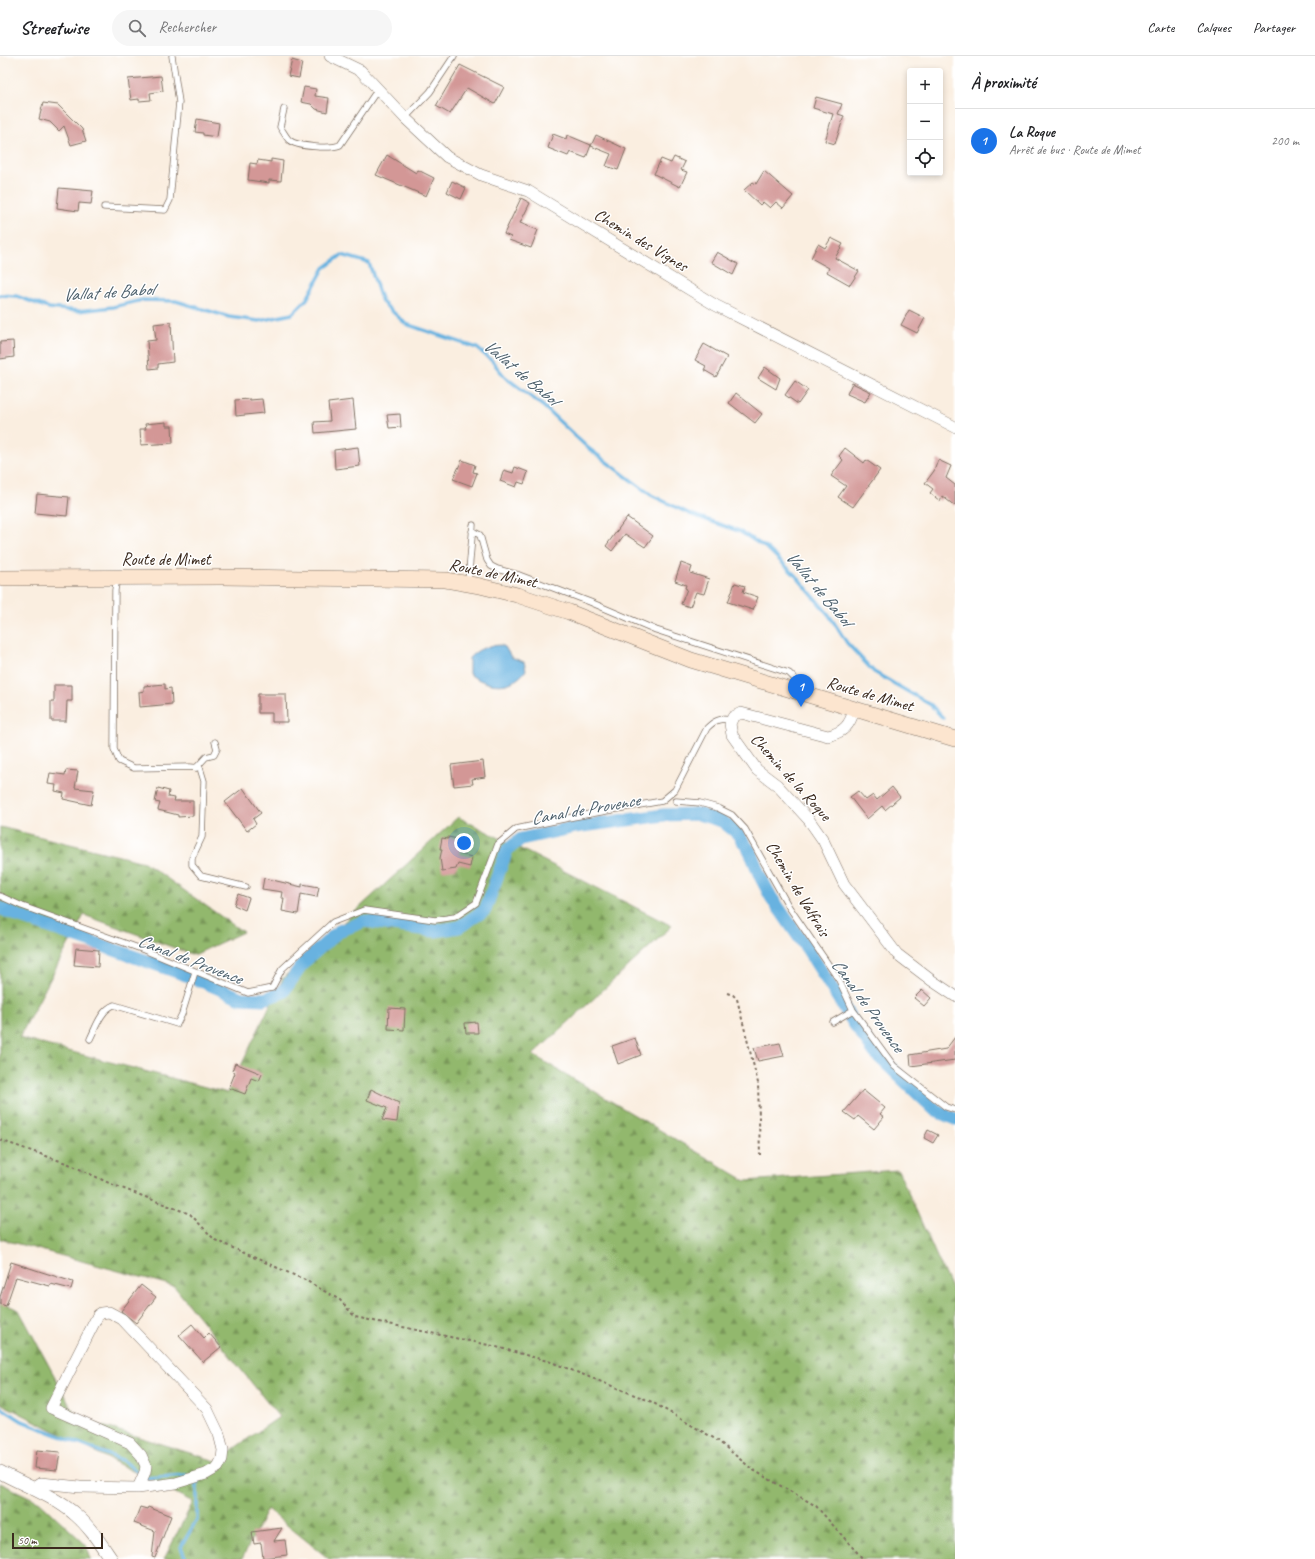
<!DOCTYPE html>
<html lang="fr">
<meta charset="utf-8">
<style>
body{margin:0;font-family:Caveat,sans-serif;background:#f6f6f6;color:#202124}
.controls{position:absolute;right:12px;top:12px;display:grid;overflow:hidden;border-radius:4px;box-shadow:0 2px 6px #0003}
.controls button{width:36px;height:36px;display:grid;place-items:center;padding:0;border:0;border-bottom:1px solid #e0e0e0;background:#fff;color:#202124;font:20px sans-serif}
.scale{position:absolute;left:12px;bottom:10px;width:91px;box-sizing:border-box;padding-left:4px;border:2px solid #3b2a1e;border-top:0;font-size:11px;line-height:14px;white-space:nowrap;color:#3b2a1e;-webkit-text-stroke:3px #fff;paint-order:stroke}
.you{position:absolute;left:464px;top:787px;width:14px;height:14px;margin:-10px;border:3px solid #fff;border-radius:50%;background:#1a73e8;box-shadow:0 0 0 6px #1a73e833}
.badge{display:grid;place-items:center;width:26px;height:26px;border-radius:50%;background:#1a73e8;color:#fff;font-size:13px;font-weight:700}
.pin{position:absolute;translate:-50% -33px;filter:drop-shadow(0 1px 2px #0008)}
.pin::after{content:'';position:absolute;top:21px;width:14px;height:12px;background:inherit;clip-path:polygon(0 0,100% 0,50% 100%)}
.list{margin:0;padding:0;list-style:none}
h2{display:flex;justify-content:space-between;align-items:center;height:52px;margin:0;padding:0 16px;font-size:17px}
h2 small{font-size:13px;font-weight:400;color:#757577}
.list li{display:grid;grid-template-columns:26px 1fr auto;gap:12px;align-items:center;box-sizing:border-box;height:64px;padding:0 16px;border-top:1px solid #e0e0e0}
.list b{display:block;font-size:15px;white-space:nowrap}
.list p{margin:0;font-size:13px;white-space:nowrap;color:#757577}
.list em{font-size:13px;font-style:normal;color:#757577}
.icon{flex:none;width:22px;height:22px;fill:none;stroke:currentColor;stroke-width:2;stroke-linecap:round;stroke-linejoin:round}
.map{position:relative;flex:none;width:955px;height:1503px;overflow:hidden}
header{display:flex;align-items:center;gap:24px;box-sizing:border-box;height:56px;padding:0 20px;background:#fff;border-bottom:1px solid #e0e0e0}
header strong{font-size:19px}
nav{display:flex;gap:22px;margin-inline-start:auto;font-size:14px}
.search{width:280px;height:36px;background:#f6f6f6;display:flex;align-items:center;gap:10px;box-sizing:border-box;padding:0 14px;border-radius:22px;color:#757577;font-size:15px}
main{display:flex}
aside{flex:1;background:#fff}
.map>svg:first-child{display:block}
.forest{fill:url(#forest-firs);stroke:#667146}
.water{fill:#67b2e0;stroke:#516e7f}
.lines{fill:none;stroke-linecap:round;stroke-linejoin:round}
.stream{stroke:#67b2e0;stroke-width:3.5}
.canal{stroke:#67b2e0;stroke-width:13}
.building{fill:#d39796}
.service-casing{stroke:#7e6f62;stroke-width:7}
.minor-casing{stroke:#7e6f62;stroke-width:12}
.tertiary-casing{stroke:#7e6f62;stroke-width:14}
.secondary-casing{stroke:#7e6f62;stroke-width:16}
.path{stroke:#7e6f62;stroke-width:2;stroke-dasharray:3 3;stroke-linecap:butt}
.service{stroke:#fff;stroke-width:5.5}
.minor{stroke:#fff;stroke-width:11}
.tertiary{stroke:#fff;stroke-width:13}
.secondary{stroke:#fce5cf;stroke-width:15}
.labels{text-anchor:middle;dominant-baseline:central;stroke-width:3;stroke-linejoin:round;paint-order:stroke}
.street-label{font-size:17px;fill:#3b2a1e;stroke:#fff}
.water-label{font-size:18px;font-style:italic;fill:#4d606c;stroke:#fff}
</style>
<header>
<strong>Streetwise</strong>
<div class="search"><svg class="icon" aria-label="search" viewBox="0 0 24 24"><circle cx="10" cy="10" r="6"/><path d="M15 15l6 6"/></svg>Rechercher</div>
<nav><a>Carte</a><a>Calques</a><a>Partager</a></nav>
</header>
<main>
<div class="map">
<svg width="955" height="1503" viewBox="0 0 955 1503">
<defs>
<pattern id="forest-firs" width="22" height="20" patternUnits="userSpaceOnUse"><rect width="22" height="20" fill="#92b86d"/><path d="M5 1l3.5 6h-7zM16 11l3.5 6h-7z" fill="#789659"/></pattern>
</defs>
<rect width="100%" height="100%" fill="#fff"/>
<filter id="ink" filterUnits="userSpaceOnUse"><feTurbulence type="fractalNoise" baseFrequency=".025" numOctaves="2"/><feDisplacementMap in="SourceGraphic" scale="8" xChannelSelector="R" yChannelSelector="G"/><feConvolveMatrix kernelMatrix="1 2 1 2 8 2 1 2 1" color-interpolation-filters="sRGB"/></filter>
<filter id="wash" filterUnits="userSpaceOnUse"><feTurbulence type="fractalNoise" baseFrequency=".012" numOctaves="4" result="noise"/><feDisplacementMap in="SourceGraphic" scale="16" xChannelSelector="R" yChannelSelector="G"/><feGaussianBlur stdDeviation="0.9" result="paint"/><feColorMatrix in="noise" values="0 0 0 0 0 0 0 0 0 0 0 0 0 0 0 0 0 1.4 0 .05"/><feComposite in="paint" operator="in"/></filter>
<g filter="url(#wash)">
<rect width="100%" height="100%" fill="#faeee0"/>
<path class="forest" d="M 458,761 L 672,870 L 533,999 L 746,1125 L 898,1114 L 955,1241 L 955,1503 L 329,1503 L 267,1453 L 242,1503 L 164,1503 L 193,1446 L 0,1347 L 0,1246 L 19,1254 L 77,1362 L 216,1405 L 279,1361 L 174,1230 L 0,1183 L 0,771 L 144,806 L 243,876 L 194,899 L 84,859 L 19,982 L 228,1037 L 283,922 Z
M 0,1427 L 40,1446 L 86,1489 L 91,1503 L 0,1502 Z"/>
<path class="water" d="M 501,589 L 505,591 L 511,601 L 524,606 L 526,614 C 511,635 488,631 469,618 L 469,602 C 479,592 487,590 501,589 Z"/>
<g class="lines">
<path class="stream" d="M 0,239 L 16,240 L 49,252 L 78,255 L 113,251 L 142,244 L 176,245 L 229,261 L 259,265 L 292,258 L 307,243 L 324,212 L 342,199 L 369,207 L 382,246 L 406,268 L 477,292 L 492,305 L 505,321 L 543,350 L 588,392 L 651,439 L 690,458 L 739,475 L 768,493 L 797,521 L 829,559 L 847,587 L 874,616 L 931,649 L 943,662
M 0,1351 L 22,1365 L 124,1405 L 145,1422 L 186,1419
M 186,1503 L 181,1491 L 197,1463 L 197,1423"/>
<path class="canal" d="M 0,852 L 18,860 L 192,921 L 241,942 L 264,943 L 283,936 L 304,906 L 339,875 L 365,865 L 435,875 L 459,871 L 485,854 L 507,794 L 521,783 L 575,771 L 664,759 L 698,758 L 722,765 L 737,777 L 750,795 L 760,820 L 771,841 L 808,894 L 855,969 L 875,997 L 936,1055 L 955,1063"/>
</g>
<g id="blocks">
<path class="building" d="M 292,4 L 302,7 L 299,22 L 288,20 Z
M 460,9 L 504,31 L 495,48 L 467,32 L 450,58 L 436,50 Z
M 161,20 L 163,35 L 150,37 L 151,44 L 139,45 L 139,43 L 131,44 L 128,23 Z
M 304,31 L 316,33 L 315,40 L 329,42 L 327,56 L 316,53 L 311,48 L 301,46 Z
M 816,41 L 842,48 L 838,58 L 844,60 L 835,88 L 825,85 L 833,58 L 813,52 Z
M 43,47 L 58,49 L 82,73 L 86,85 L 71,89 L 64,70 L 59,75 L 50,66 L 39,63 Z
M 197,63 L 219,67 L 217,81 L 203,79 L 203,77 L 195,76 Z
M 553,78 L 566,83 L 567,79 L 591,89 L 586,102 L 570,96 L 568,100 L 548,92 Z
M 596,79 L 626,93 L 618,114 L 606,110 L 611,98 L 591,90 Z
M 387,99 L 416,117 L 418,114 L 434,122 L 426,140 L 376,119 Z
M 674,101 L 685,106 L 681,114 L 687,116 L 680,131 L 654,118 L 661,103 L 671,107 Z
M 271,103 L 283,105 L 281,125 L 269,124 L 269,127 L 248,124 L 250,107 L 257,108 L 258,104 L 271,106 Z
M 764,115 L 793,140 L 783,152 L 776,146 L 770,152 L 763,146 L 760,149 L 744,134 L 753,126 L 756,128 Z
M 452,125 L 466,132 L 461,143 L 447,136 Z
M 59,132 L 93,135 L 91,148 L 79,147 L 78,155 L 57,152 Z
M 521,142 L 530,147 L 520,167 L 538,174 L 531,192 L 509,184 L 511,181 L 504,178 Z
M 831,182 L 843,188 L 835,202 L 859,215 L 850,229 L 827,216 L 829,212 L 811,202 L 818,188 L 825,192 Z
M 717,196 L 738,208 L 733,219 L 711,206 Z
M 909,254 L 925,262 L 917,277 L 901,269 Z
M 171,266 L 173,306 L 158,308 L 158,312 L 149,313 L 147,285 L 156,284 L 154,268 Z
M 13,285 L 14,301 L 0,303 L 0,286 Z
M 704,288 L 727,301 L 716,321 L 704,314 L 706,310 L 695,304 Z
M 765,311 L 780,322 L 776,333 L 758,322 Z
M 795,325 L 808,334 L 798,348 L 785,339 Z
M 852,327 L 871,336 L 865,346 L 847,338 Z
M 736,337 L 762,358 L 755,367 L 729,347 Z
M 250,343 L 250,344 L 262,343 L 264,357 L 236,360 L 235,344 Z
M 353,344 L 356,373 L 315,377 L 314,366 L 330,365 L 328,347 Z
M 400,358 L 401,371 L 389,372 L 387,359 Z
M 166,366 L 166,370 L 172,370 L 173,387 L 141,389 L 140,373 L 146,373 L 145,368 Z
M 358,391 L 360,410 L 335,413 L 334,394 Z
M 845,392 L 864,407 L 866,404 L 880,414 L 853,451 L 838,441 L 846,430 L 831,420 L 843,404 L 839,400 Z
M 462,404 L 475,409 L 473,416 L 477,417 L 472,430 L 453,423 Z
M 938,404 L 951,410 L 946,422 L 955,429 L 955,450 L 942,440 L 940,445 L 930,437 L 933,433 L 925,427 L 934,415 Z
M 515,411 L 528,416 L 524,428 L 518,426 L 516,431 L 500,425 L 504,414 L 513,417 Z
M 37,438 L 69,441 L 67,460 L 35,457 Z
M 627,461 L 653,480 L 645,491 L 625,478 L 612,495 L 606,490 Z
M 681,507 L 692,511 L 690,517 L 709,523 L 704,538 L 696,536 L 690,551 L 681,548 L 687,533 L 685,532 L 686,529 L 675,525 Z
M 735,527 L 745,530 L 743,536 L 758,541 L 753,554 L 728,546 Z
M 165,628 L 165,633 L 171,632 L 172,648 L 140,651 L 139,636 L 144,635 L 144,630 Z
M 54,629 L 72,629 L 72,645 L 67,645 L 66,665 L 51,665 L 51,645 L 54,645 Z
M 258,638 L 286,638 L 287,666 L 272,666 L 272,657 L 258,657 Z
M 483,705 L 485,721 L 472,723 L 473,728 L 454,730 L 451,709 Z
M 66,714 L 78,715 L 75,732 L 94,734 L 91,749 L 63,743 L 64,737 L 55,735 L 56,729 L 48,728 L 50,717 L 65,719 Z
M 892,731 L 900,741 L 885,754 L 882,750 L 867,763 L 850,741 L 858,735 L 866,744 L 873,739 L 877,744 Z
M 158,732 L 169,735 L 168,741 L 175,742 L 174,745 L 193,745 L 193,760 L 178,761 L 178,759 L 158,754 L 160,747 L 155,746 Z
M 243,732 L 261,757 L 253,763 L 256,768 L 247,775 L 225,746 Z
M 448,781 L 463,784 L 459,798 L 472,801 L 470,811 L 458,808 L 456,813 L 442,815 L 440,802 L 442,793 L 440,793 L 442,782 L 448,783 Z
M 264,822 L 302,831 L 302,828 L 319,831 L 317,841 L 301,838 L 298,858 L 282,855 L 284,842 L 281,842 L 282,836 L 262,833 Z
M 238,838 L 249,842 L 245,854 L 234,849 Z
M 76,892 L 99,894 L 98,911 L 74,909 Z
M 922,934 L 931,942 L 924,950 L 914,942 Z
M 389,952 L 405,953 L 404,974 L 388,973 Z
M 477,966 L 478,977 L 466,977 L 465,967 Z
M 955,981 L 955,1004 L 911,1010 L 910,999 L 946,993 Z
M 635,982 L 641,999 L 618,1008 L 612,990 Z
M 780,987 L 784,1000 L 758,1005 L 754,992 Z
M 235,1007 L 262,1018 L 259,1025 L 251,1022 L 245,1038 L 229,1032 L 235,1017 L 232,1015 Z
M 371,1033 L 399,1047 L 397,1066 L 382,1064 L 387,1052 L 367,1044 Z
M 863,1034 L 885,1052 L 880,1058 L 884,1061 L 874,1073 L 858,1060 L 855,1064 L 844,1056 Z
M 928,1074 L 938,1079 L 933,1087 L 924,1082 Z
M 11,1206 L 73,1226 L 71,1233 L 51,1228 L 50,1230 L 16,1221 L 6,1250 L 0,1248 L 0,1241 Z
M 141,1229 L 156,1241 L 136,1267 L 121,1255 Z
M 192,1268 L 204,1282 L 209,1277 L 221,1291 L 203,1306 L 179,1279 Z
M 37,1394 L 60,1396 L 57,1414 L 35,1412 Z
M 140,1451 L 147,1453 L 148,1451 L 171,1460 L 155,1502 L 152,1501 L 155,1475 L 134,1467 Z
M 282,1472 L 274,1485 L 285,1484 L 287,1499 L 263,1502 L 261,1487 L 254,1488 L 252,1476 Z"/>
</g>
</g>
<g filter="url(#ink)">
<use href="#blocks" fill-opacity="0" stroke="#7e6f62" stroke-width="1"/>
<g class="lines">
<defs>
<path id="service" d="M 284,53 L 280,71 C 283,75 286,81 289,84 C 297,91 331,93 340,89 L 378,33
M 405,62 L 430,36 L 454,0
M 104,151 L 165,154 L 170,144 L 179,46 L 172,0
M 472,475 L 480,479 L 487,504 L 491,510 L 497,513 L 519,519 L 590,546 L 656,574 L 789,617 L 795,623 L 793,635
M 117,522 L 115,534 L 114,693 L 119,705 L 134,712 L 190,711 L 200,712 L 204,725 L 202,781 L 192,802 L 192,809 L 201,820 L 246,831
M 468,527 L 473,469
M 196,712 L 206,701 L 214,699 L 217,693 L 215,686
M 676,745 L 700,747 L 718,752 L 732,759 L 745,773 L 789,851 L 839,924 L 853,954 L 894,1010 L 946,1051 L 955,1054
M 0,840 L 22,850 L 144,894 L 248,937 L 272,932 L 282,913 L 333,866 L 364,854 L 435,864 L 455,861 L 476,847 L 498,788 L 516,773 L 573,761 L 662,745 L 675,734 L 707,672 C 715,664 720,662 731,664
M 833,966 L 853,954
M 90,983 C 96,971 101,954 114,949 L 177,968 L 182,958 L 195,916"/>
<path id="minor" d="M 330,0 L 361,15 L 405,62 L 447,101 L 481,119 L 528,135 L 715,249 L 955,371
M 854,654 C 850,669 844,676 828,680 L 741,657 L 733,661 L 730,668 L 732,679 L 757,714 L 777,729 L 809,764 L 823,784 L 844,828 L 897,898 L 931,924 L 955,940
M 32,1433 L 41,1427 L 80,1431 L 138,1432 L 176,1427 L 206,1418 L 218,1411 L 222,1403 L 223,1394 L 219,1378 L 207,1353 L 122,1263 L 109,1256 L 101,1257 L 98,1259 L 51,1352 L 130,1387 L 141,1399 L 146,1410 L 145,1416 L 138,1432"/>
<path id="tertiary" d="M 0,1416 C 26,1430 54,1440 76,1459 C 90,1471 100,1487 111,1503"/>
<path id="secondary" d="M 0,522 L 222,521 L 446,524 L 480,530 L 517,539 L 569,556 L 691,604 L 955,683"/>
</defs>
<use href="#service" class="service-casing"/>
<use href="#minor" class="minor-casing"/>
<use href="#tertiary" class="tertiary-casing"/>
<use href="#secondary" class="secondary-casing"/>
<path class="path" d="M 727,937 L 733,939 L 737,943 L 758,1027 L 760,1099
M 0,1084 L 69,1108 L 111,1128 L 190,1158 L 215,1184 L 305,1224 L 340,1244 L 355,1261 L 493,1290 L 551,1306 L 650,1345 L 717,1384 L 753,1414 L 816,1450 L 863,1503"/>
<use href="#service" class="service"/>
<use href="#minor" class="minor"/>
<use href="#tertiary" class="tertiary"/>
<use href="#secondary" class="secondary"/>
</g>
</g>
<g class="labels">
<g class="street-label">
<text transform="translate(641 184) rotate(31)">Chemin des Vignes</text>
<text x="166" y="503">Route de Mimet</text>
<text transform="translate(493 517) rotate(12)">Route de Mimet</text>
<text transform="translate(870 638) rotate(16)">Route de Mimet</text>
<text transform="translate(791 721) rotate(48)">Chemin de la Roque</text>
<text transform="translate(798 833) rotate(59)">Chemin de Valfrais</text>
</g>
<g class="water-label">
<text transform="translate(108 236) rotate(-4)">Vallat de Babol</text>
<text transform="translate(521 316) rotate(40)">Vallat de Babol</text>
<text transform="translate(819 532) rotate(50)">Vallat de Babol</text>
<text transform="translate(585 753) rotate(-10)">Canal de Provence</text>
<text transform="translate(190 903) rotate(21)">Canal de Provence</text>
<text transform="translate(868 949) rotate(54)">Canal de Provence</text>
</g>
</g>
</svg>
<div class="controls">
<button>+</button>
<button>−</button>
<button><svg class="icon" aria-label="locate" viewBox="0 0 24 24"><circle cx="12" cy="12" r="6"/><path d="M12 2v4M12 18v4M2 12h4M18 12h4"/></svg></button>
</div>
<div class="scale">50 m</div>
<div class="you"></div>
<div class="pin badge" style="left:801px;top:651px">1</div>
</div>
<aside>
<h2>À proximité<small></small></h2>
<ul class="list">
<li><span class="badge">1</span><div><b>La Roque</b><p>Arrêt de bus · Route de Mimet</p></div><em>200 m</em></li>
</ul>
</aside>
</main>
